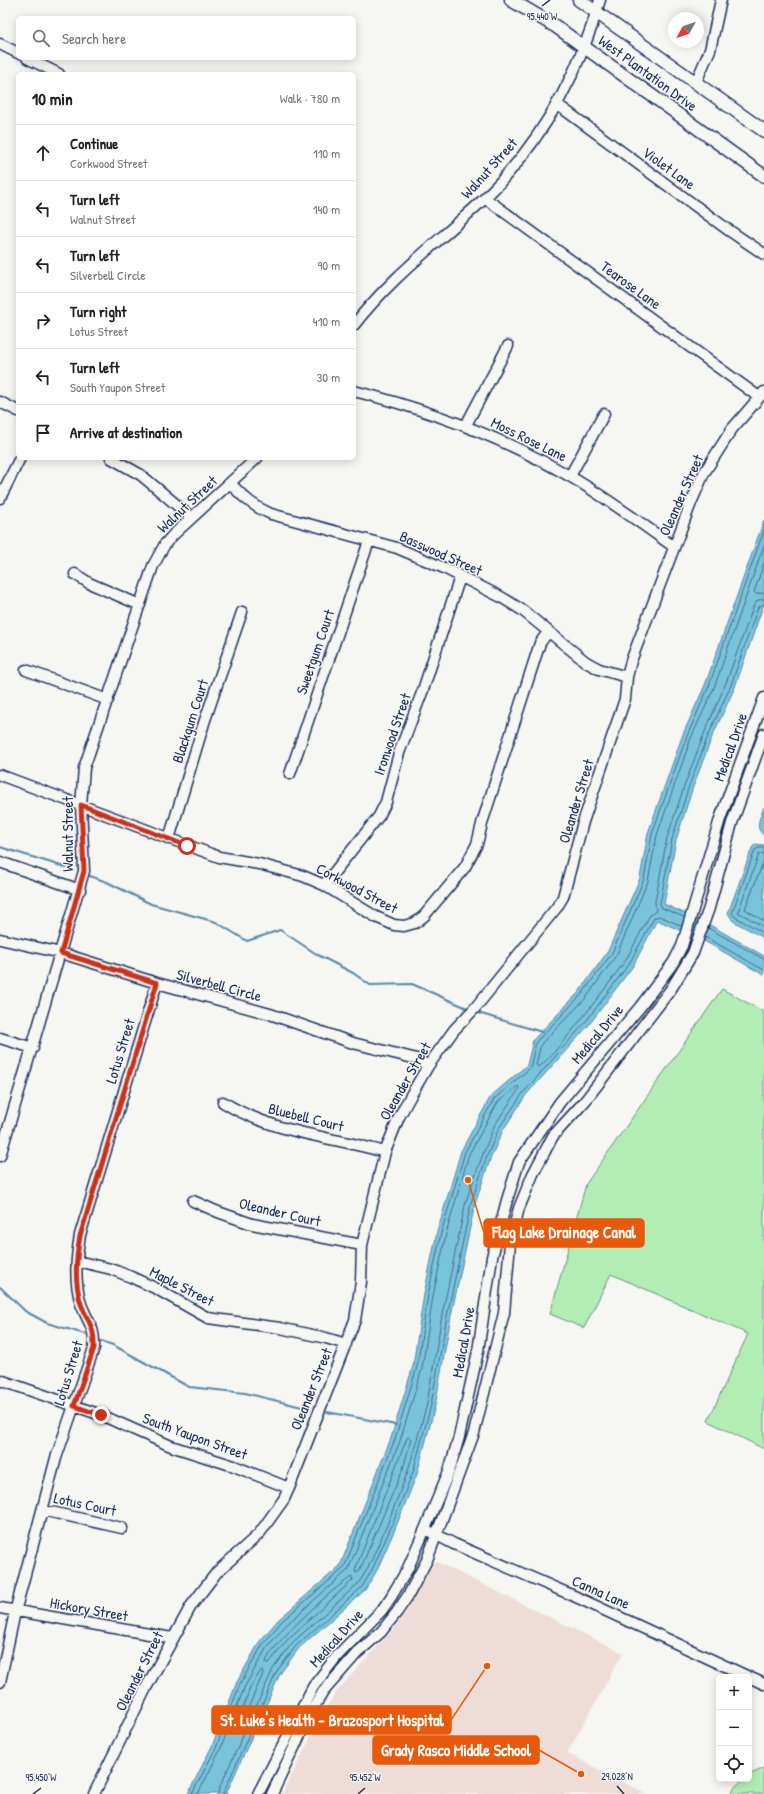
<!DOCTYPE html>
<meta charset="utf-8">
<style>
body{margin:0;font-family:"Patrick Hand",sans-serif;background:#f2f2f2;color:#222}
.controls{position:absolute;right:12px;bottom:12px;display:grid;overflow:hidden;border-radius:6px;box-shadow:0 2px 10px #0003}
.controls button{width:36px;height:36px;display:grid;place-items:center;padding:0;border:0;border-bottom:1px solid #e0e0e0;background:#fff;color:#222;font:20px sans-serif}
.compass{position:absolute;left:668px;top:12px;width:36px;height:36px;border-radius:50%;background:#fff;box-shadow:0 2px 10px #0003;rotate:230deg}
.stop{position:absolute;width:12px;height:12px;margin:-9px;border:3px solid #c8321e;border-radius:50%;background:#fff}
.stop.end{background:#c8321e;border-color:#fff;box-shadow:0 1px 4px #0008}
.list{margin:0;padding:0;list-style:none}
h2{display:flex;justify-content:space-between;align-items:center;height:52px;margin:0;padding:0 16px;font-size:17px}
h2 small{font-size:13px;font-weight:400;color:#767676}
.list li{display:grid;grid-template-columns:26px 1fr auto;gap:12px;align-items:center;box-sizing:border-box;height:56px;padding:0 16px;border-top:1px solid #e0e0e0}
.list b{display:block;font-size:15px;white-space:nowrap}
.list p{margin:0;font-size:13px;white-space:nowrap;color:#767676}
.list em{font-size:13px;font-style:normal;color:#767676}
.icon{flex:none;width:22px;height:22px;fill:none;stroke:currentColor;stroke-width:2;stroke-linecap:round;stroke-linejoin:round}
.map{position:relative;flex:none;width:764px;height:1794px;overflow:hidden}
.search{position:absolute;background:#fff;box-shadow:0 2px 10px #0003;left:16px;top:16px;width:340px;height:44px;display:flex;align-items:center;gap:10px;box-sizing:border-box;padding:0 14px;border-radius:6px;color:#767676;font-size:15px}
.panel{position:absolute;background:#fff;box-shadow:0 2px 10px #0003;left:16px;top:72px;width:340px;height:388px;border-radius:6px}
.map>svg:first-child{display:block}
.built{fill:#eeddd7}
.green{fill:#b2eeb3;stroke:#668e88}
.water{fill:#7ac4db;stroke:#5488a9}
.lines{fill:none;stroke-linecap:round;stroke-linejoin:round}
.shore{stroke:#416b90;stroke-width:1}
.stream{stroke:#5488a9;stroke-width:2}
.minor-casing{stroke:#1b2f5e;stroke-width:13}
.major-casing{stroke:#1b2f5e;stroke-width:15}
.minor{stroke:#f6f6f2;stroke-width:10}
.major{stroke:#f6f6f2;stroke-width:12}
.route{stroke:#c8321e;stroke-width:5}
.ticks{fill:none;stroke:#1b2f5e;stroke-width:1.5}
.labels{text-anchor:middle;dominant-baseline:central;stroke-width:3;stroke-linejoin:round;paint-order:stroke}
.street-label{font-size:15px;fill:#1b2f5e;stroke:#f6f6f2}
.ticks-label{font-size:10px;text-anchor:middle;fill:#1b2f5e;stroke:#f6f6f2;stroke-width:3;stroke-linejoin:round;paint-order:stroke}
.leader{fill:none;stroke:#e8590c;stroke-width:1.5}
.callout-dot{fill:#e8590c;stroke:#f6f6f2;stroke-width:1.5}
.callout{fill:#e8590c;stroke:#e8590c;stroke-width:1.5}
.callout-label{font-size:16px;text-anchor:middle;font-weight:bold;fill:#fff}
</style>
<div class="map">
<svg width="764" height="1794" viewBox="0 0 764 1794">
<rect width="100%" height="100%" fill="#f6f6f2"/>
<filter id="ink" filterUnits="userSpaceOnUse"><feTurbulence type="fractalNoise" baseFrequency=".025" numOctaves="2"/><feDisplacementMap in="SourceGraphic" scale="8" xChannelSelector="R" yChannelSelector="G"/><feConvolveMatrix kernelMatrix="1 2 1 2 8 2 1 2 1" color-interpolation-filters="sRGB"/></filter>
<g filter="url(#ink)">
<path class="built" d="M 435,1561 L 623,1653 L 567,1753 L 647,1794 L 282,1794 L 321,1717 L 336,1692 L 391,1632 L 409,1607 Z"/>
<path class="green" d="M 722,989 L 764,1012 L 764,1449 L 708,1421 L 748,1334 L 611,1274 L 584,1328 L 550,1314 L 586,1184 Z
M 764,1768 L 764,1794 L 730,1794 C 735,1787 740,1779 749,1779 L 749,1775 Z"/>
<path class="water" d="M 764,520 L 764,603 L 735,687 L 712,737 L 693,787 L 676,840 L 664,904 L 710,925 L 764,956 L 764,975 L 706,942 L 657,920 L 633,966 L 588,1026 L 526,1095 L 503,1130 L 491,1157 L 475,1204 L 451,1316 L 435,1406 L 417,1474 L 395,1529 L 376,1572 L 365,1590 L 299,1648 L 280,1674 L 226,1794 L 188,1794 L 212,1746 L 237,1682 L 260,1641 L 278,1620 L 340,1566 L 391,1438 L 413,1366 L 424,1294 L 437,1232 L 461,1151 L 491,1096 L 527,1065 L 533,1040 L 579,992 L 608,951 L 640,878 L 648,833 L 683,734 L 705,685 Z
M 764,807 L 764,835 C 753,828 761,816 764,807 Z
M 755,844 L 764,845 L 764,938 L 733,921 L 728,913 L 752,848 Z"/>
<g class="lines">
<path class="shore" d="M 764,545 L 714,688 L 691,738 L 657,835 L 648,881 L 617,954 L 586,998 L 541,1044 L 536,1065 L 538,1067 C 550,1063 614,977 625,961 C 634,947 641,930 650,915 L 656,911 L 655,902 L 667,838 L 685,784 L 704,734 L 726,683 L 754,605 L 758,600 L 764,599
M 764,563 L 754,592 L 756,594 L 764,593
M 764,848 L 758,848 L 755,850 L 732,913 L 735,917 L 764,933
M 764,853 L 759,854 L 738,912 L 764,927
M 764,860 L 745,909 L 764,921
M 684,917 L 662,908 L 660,904 L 672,839 L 689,786 L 708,736 L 731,685 L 758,607 L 764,604
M 708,928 L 764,959
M 705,937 L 764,970
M 409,1437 L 411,1439 L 403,1469 L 362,1565 L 358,1572 L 356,1573 L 355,1570 L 407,1438 Z
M 352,1577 L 353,1580 L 289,1638 L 269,1663 L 266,1663 C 266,1649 338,1583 352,1577 Z
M 262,1671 L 263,1674 L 242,1722 L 239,1723 L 238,1721 L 250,1688 L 260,1672 Z
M 192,1794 L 216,1748 L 240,1684 L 263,1644 L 281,1622 L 344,1568 L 395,1439 L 417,1367 L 428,1295 L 441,1233 L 465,1152 L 494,1099 L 530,1068 L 536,1042 L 582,994 L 612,953 L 644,879 L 652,834 L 687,736 L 709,686 L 764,530
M 198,1794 L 220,1750 L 245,1686 L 267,1647 L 285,1626 L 348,1570 L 400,1441 L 422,1369 L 433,1296 L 446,1234 L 469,1154 L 498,1102 L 518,1086 L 519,1089 L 494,1126 L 483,1154 L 466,1201 L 442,1315 L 427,1404 L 408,1471 L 387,1525 L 368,1568 L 358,1584 L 293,1642 L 273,1669 L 219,1789 L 218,1794
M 223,1794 L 277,1671 L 296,1646 L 362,1587 L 372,1570 L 391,1527 L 413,1472 L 431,1405 L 447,1316 L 471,1203 L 487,1156 L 499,1128 L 523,1093 L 584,1024 L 629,964 L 654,918 L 659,916 L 682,926"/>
<path class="stream" d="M 0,847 L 74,870
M 90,876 L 107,882 L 151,904 L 216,922 L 247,941 L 280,930 L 318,955 L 353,973 L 370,985 L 412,984 L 467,1008
M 478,1013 L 542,1032
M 0,1287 L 25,1311 L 47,1323 L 85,1334
M 101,1341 L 113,1345 L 189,1387 L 245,1393 L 310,1409
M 327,1412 L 396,1425"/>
<defs>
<path id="minor" d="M 0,44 L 18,53
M 27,58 L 59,74
M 696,82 L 710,50 L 721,0
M 558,105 L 727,229 L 764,254
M 485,198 L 759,397
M 354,325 C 392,276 440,241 484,199 C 541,143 578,77 600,0
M 354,391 C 430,410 504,438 571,477 C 607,498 641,523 674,547
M 0,402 L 18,411
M 466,425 L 508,346
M 111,458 L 141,475 L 191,517
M 570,476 L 604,414
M 231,484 C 243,497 254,507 271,514 L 397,548 L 444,568 L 501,597 L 522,610 L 586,662 L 599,669 L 627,677
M 0,498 L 20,458
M 75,574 L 89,583 L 140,605
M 26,670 L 108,700
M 290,774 L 369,541
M 0,775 L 219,857 L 259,864 L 303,876 L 324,885 L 376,917 L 394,925 L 404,926 L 415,923 L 424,916 L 465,867 L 477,844 L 483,820 L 540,643 L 548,632
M 169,839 L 204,723 L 242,612
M 0,862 L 80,890
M 324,885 L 379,816 L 386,802 L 399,753 L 423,690 L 460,577
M 0,939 L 61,953 L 157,983 L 270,1014 L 353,1043 L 417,1059 L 428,1066
M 0,1038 L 33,1048
M 223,1102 C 272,1133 330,1136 385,1152
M 0,1156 L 84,871 L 81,805 L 84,768 L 153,566 L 165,544 L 173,535 L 257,458
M 193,1201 L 218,1212 L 252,1224 L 362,1245
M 77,1261 L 111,1269 L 131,1277 L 155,1288 L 208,1318 L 280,1328 L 326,1338 L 346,1344
M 0,1380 L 101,1415 L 171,1446 L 234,1466 L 289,1488
M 42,1510 L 122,1528
M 431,1532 L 454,1544 L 574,1596 L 764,1684
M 0,1608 L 172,1638
M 0,1682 L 15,1612 L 56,1458 L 94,1348 C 95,1326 88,1323 81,1304 C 74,1281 76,1259 80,1235 L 157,983
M 94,1794 L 147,1686 L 191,1606 L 217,1572 L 259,1534 L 284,1499 L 289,1488 L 355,1320 L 361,1282 L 362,1245 L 385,1152 L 399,1117 L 411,1095 L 428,1066 L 454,1030 L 475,1008 L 557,907 L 563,897 L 583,822 L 625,699 L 627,677 L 631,661 L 691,503 L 704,473 L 732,429 L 764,392
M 258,1794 L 313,1687 L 337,1656 L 382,1610 L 391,1597 L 407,1570 L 425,1529 L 449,1471 L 459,1437 L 478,1351 L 492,1257 L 507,1200 L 519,1162 L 560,1102 L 640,1007 L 673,963 L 682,946 L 720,819 L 764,698
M 272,1794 L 311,1712 L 323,1692 L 357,1653 L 381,1632 L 397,1612 L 409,1594 L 427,1560 L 474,1433 L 504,1313 L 510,1243 L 519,1208 L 533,1174 L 553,1136 L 585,1101 L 671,989 L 693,953 L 709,908 L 732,823 L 764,734"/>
<path id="major" d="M 511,0 L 555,26 L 764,176
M 579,0 L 764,131"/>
</defs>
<use href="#minor" class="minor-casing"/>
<use href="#major" class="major-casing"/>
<use href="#minor" class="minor"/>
<use href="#major" class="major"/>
</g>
</g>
<g class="lines" filter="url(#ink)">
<path class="route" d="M 101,1415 L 74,1406 L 94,1348 C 95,1326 88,1323 81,1304 C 74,1281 76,1259 80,1236 L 157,983 L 61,953 L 84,871 L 81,805 L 187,846"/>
</g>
<path class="ticks" d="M 542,6 L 550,0M 617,1786 L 624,1794M 33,1794 L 41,1788M 358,1794 L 365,1788"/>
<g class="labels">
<g class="street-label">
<text transform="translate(648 73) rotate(36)">West Plantation Drive</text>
<text transform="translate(489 168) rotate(-48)">Walnut Street</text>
<text transform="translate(669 168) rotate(36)">Violet Lane</text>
<text transform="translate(631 285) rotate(36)">Tearose Lane</text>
<text transform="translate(529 439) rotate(26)">Moss Rose Lane</text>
<text transform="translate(681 495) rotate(-66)">Oleander Street</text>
<text transform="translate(187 504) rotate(-43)">Walnut Street</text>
<text transform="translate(441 553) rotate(24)">Basswood Street</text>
<text transform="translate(315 652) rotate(-71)">Sweetgum Court</text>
<text transform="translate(190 721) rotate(-72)">Blackgum Court</text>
<text transform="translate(392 734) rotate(-71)">Ironwood Street</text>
<text transform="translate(730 747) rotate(-70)">Medical Drive</text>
<text transform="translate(576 801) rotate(-73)">Oleander Street</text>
<text transform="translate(67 834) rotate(-90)">Walnut Street</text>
<text transform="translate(357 888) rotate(28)">Corkwood Street</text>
<text transform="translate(219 985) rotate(15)">Silverbell Circle</text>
<text transform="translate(597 1034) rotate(-50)">Medical Drive</text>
<text transform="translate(120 1051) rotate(-73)">Lotus Street</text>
<text transform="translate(405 1081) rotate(-60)">Oleander Street</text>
<text transform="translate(306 1117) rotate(14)">Bluebell Court</text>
<text transform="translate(280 1212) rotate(13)">Oleander Court</text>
<text transform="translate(182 1286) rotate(27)">Maple Street</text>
<text transform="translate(463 1342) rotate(-80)">Medical Drive</text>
<text transform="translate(68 1373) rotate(-73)">Lotus Street</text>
<text transform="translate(311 1389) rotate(-68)">Oleander Street</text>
<text transform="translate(195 1436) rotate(20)">South Yaupon Street</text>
<text transform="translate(85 1504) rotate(12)">Lotus Court</text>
<text transform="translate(601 1592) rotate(24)">Canna Lane</text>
<text transform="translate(89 1609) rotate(10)">Hickory Street</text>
<text transform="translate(336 1638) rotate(-48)">Medical Drive</text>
<text transform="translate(139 1671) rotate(-63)">Oleander Street</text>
</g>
</g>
<g class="ticks-label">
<text x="542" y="20">95.440°W</text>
<text x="617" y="1780">29.028°N</text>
<text x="41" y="1781">95.450°W</text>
<text x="365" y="1781">95.452°W</text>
</g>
<path class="leader" d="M468 1180L484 1233M487 1666L451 1720M581 1774L539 1750"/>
<g class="callout-dot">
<circle cx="468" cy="1180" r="4"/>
<circle cx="487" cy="1666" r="4"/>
<circle cx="581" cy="1774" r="4"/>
</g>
<g class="callout">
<rect x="484" y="1219" width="160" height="28" rx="4"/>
<rect x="212" y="1706" width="239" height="28" rx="4"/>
<rect x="373" y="1736" width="166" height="28" rx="4"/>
</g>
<g class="callout-label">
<text x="564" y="1238">Flag Lake Drainage Canal</text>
<text x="332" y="1726">St. Luke's Health - Brazosport Hospital</text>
<text x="456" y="1756">Grady Rasco Middle School</text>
</g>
</svg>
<div class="controls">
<button>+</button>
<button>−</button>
<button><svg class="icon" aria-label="locate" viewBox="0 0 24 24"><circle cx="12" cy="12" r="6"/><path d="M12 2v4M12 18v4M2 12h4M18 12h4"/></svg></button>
</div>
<svg class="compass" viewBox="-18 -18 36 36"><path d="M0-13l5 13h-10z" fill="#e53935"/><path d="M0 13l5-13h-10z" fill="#767676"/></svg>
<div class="stop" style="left:187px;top:846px"></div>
<div class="stop end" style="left:101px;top:1415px"></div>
<div class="search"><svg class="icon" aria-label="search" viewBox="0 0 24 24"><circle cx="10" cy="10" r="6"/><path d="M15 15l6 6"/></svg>Search here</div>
<section class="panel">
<h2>10 min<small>Walk · 780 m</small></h2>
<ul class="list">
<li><svg class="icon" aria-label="ahead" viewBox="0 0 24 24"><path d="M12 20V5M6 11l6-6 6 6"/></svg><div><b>Continue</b><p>Corkwood Street</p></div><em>110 m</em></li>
<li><svg class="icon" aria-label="left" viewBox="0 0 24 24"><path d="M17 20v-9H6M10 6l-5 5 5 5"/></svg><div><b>Turn left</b><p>Walnut Street</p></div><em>140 m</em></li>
<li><svg class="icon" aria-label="left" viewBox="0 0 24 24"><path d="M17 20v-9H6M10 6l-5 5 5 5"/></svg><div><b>Turn left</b><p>Silverbell Circle</p></div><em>90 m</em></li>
<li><svg class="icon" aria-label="right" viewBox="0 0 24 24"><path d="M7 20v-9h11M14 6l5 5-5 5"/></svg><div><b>Turn right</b><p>Lotus Street</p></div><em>410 m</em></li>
<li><svg class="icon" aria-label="left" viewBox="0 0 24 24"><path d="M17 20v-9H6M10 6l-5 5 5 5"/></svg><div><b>Turn left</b><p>South Yaupon Street</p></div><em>30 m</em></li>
<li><svg class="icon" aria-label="arrive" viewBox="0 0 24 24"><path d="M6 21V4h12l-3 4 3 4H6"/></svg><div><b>Arrive at destination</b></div></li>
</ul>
</section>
</div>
